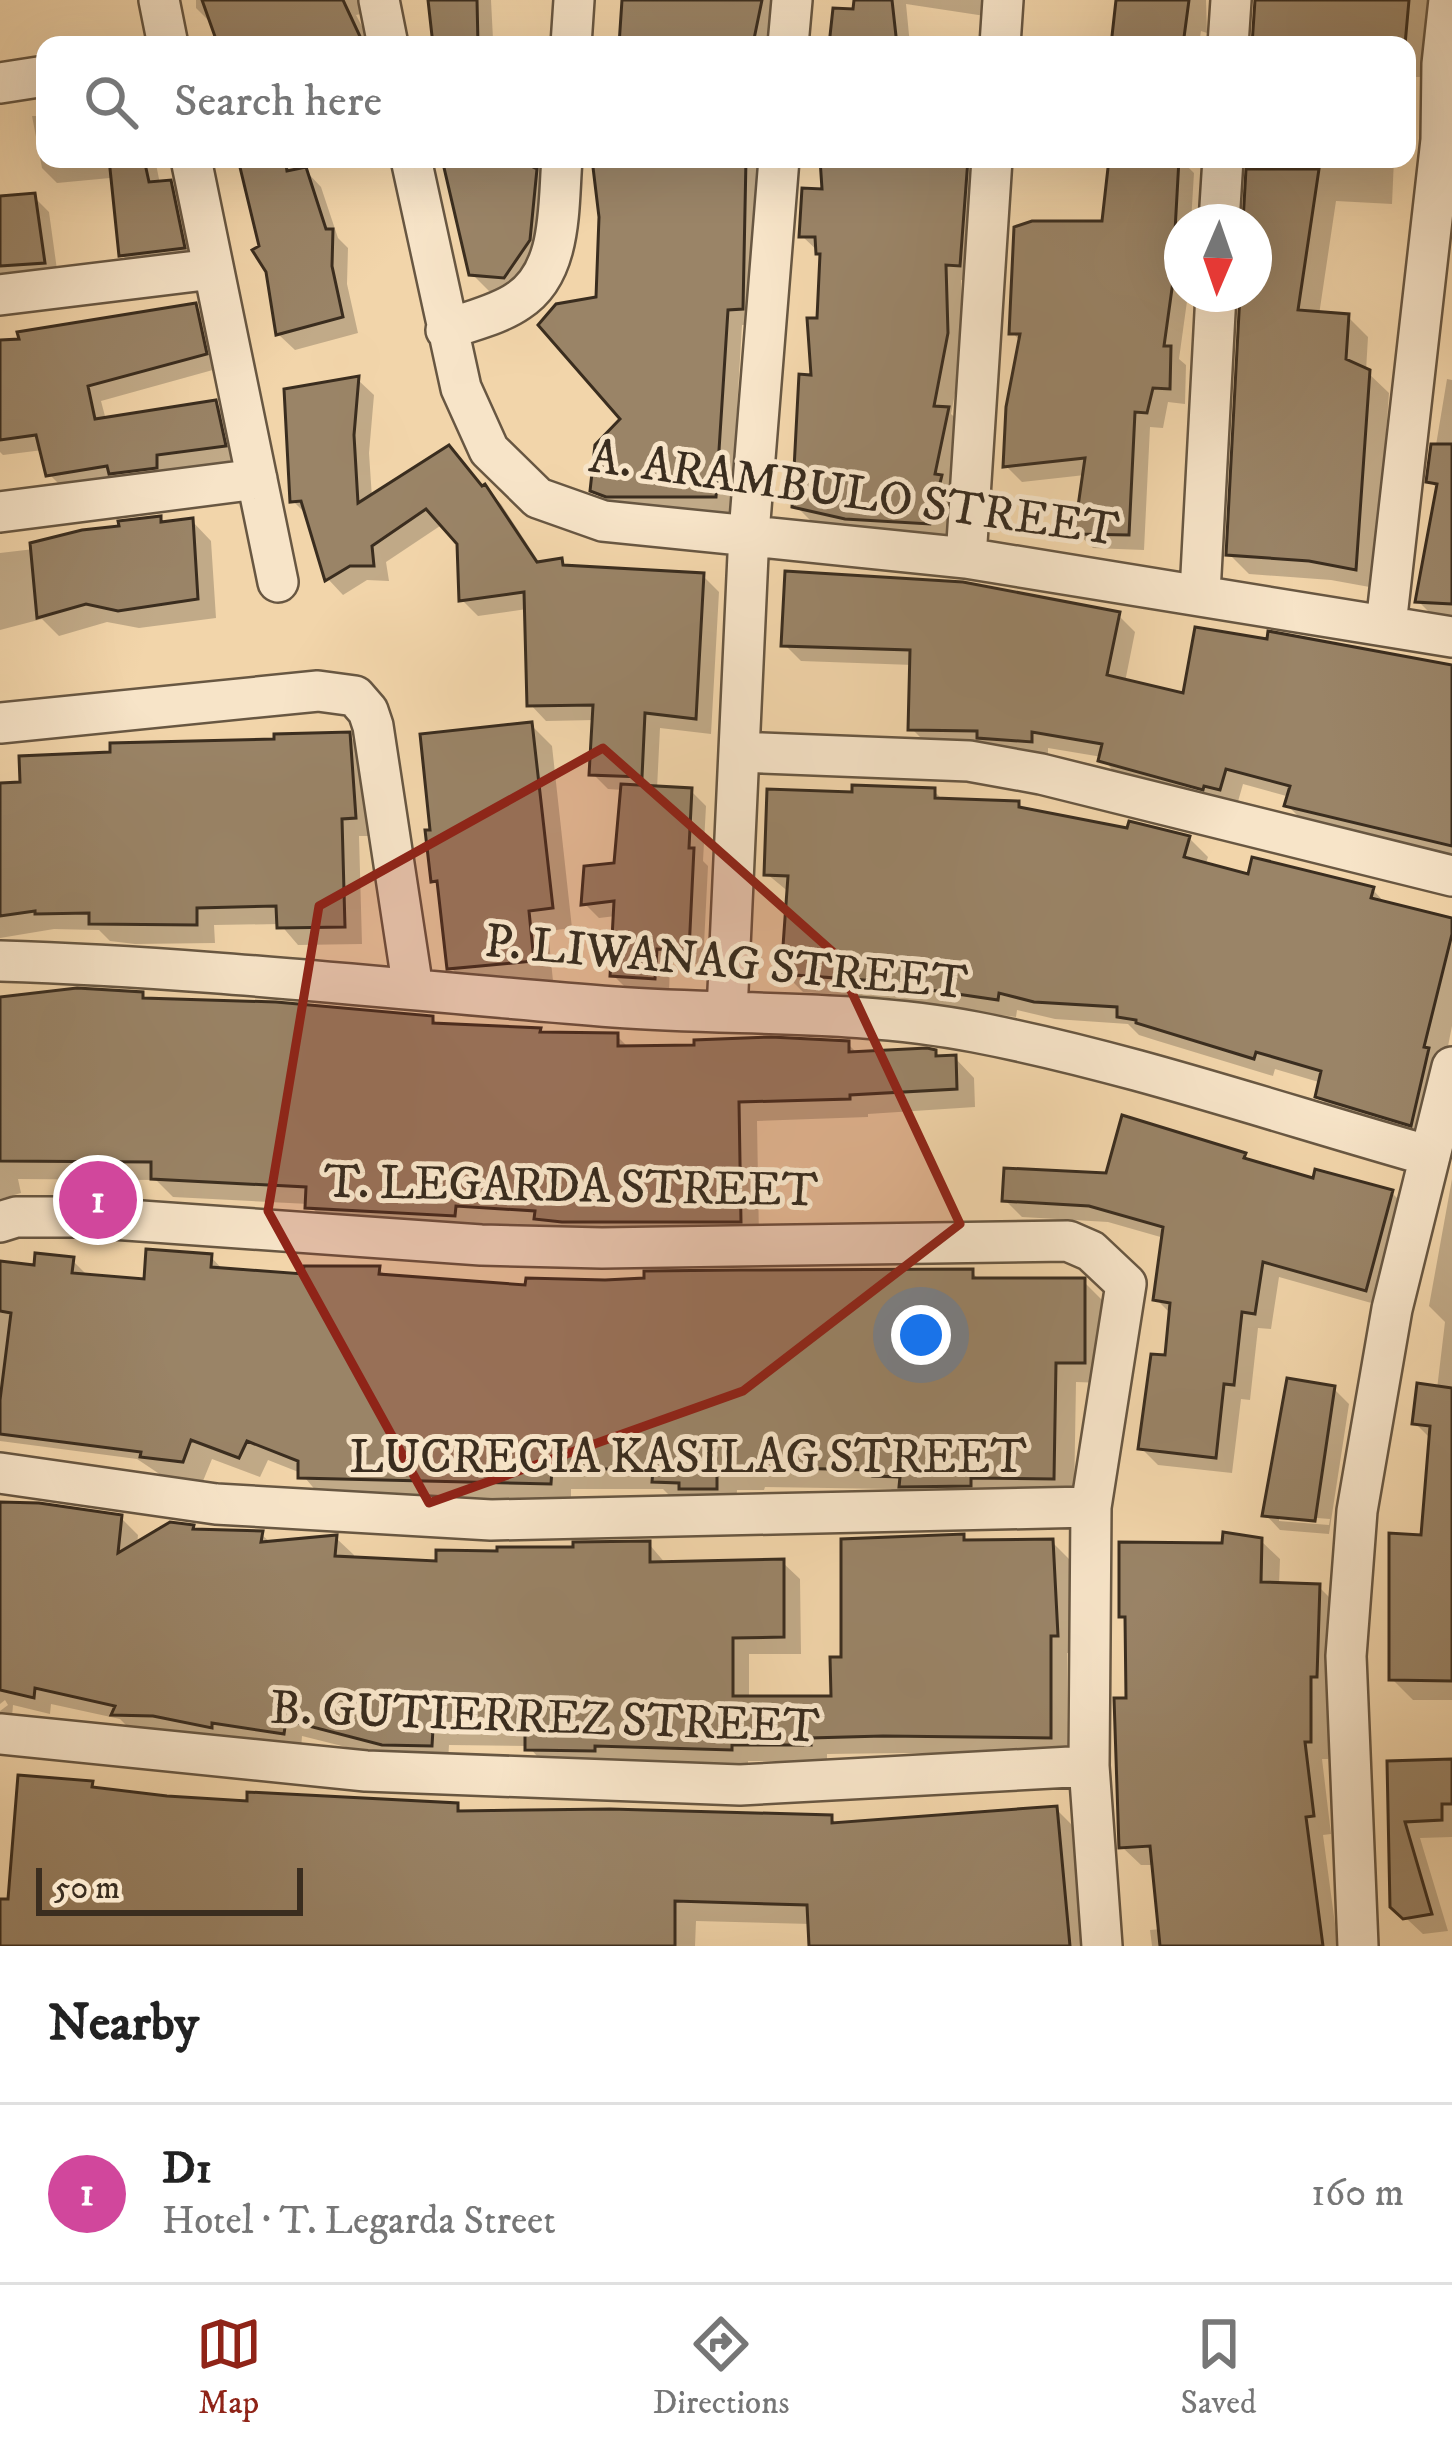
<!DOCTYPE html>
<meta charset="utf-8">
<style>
body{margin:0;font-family:"IM FELL DW Pica",serif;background:#f6f6f6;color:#222}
.compass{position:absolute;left:1164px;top:204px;width:108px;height:108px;border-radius:50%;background:#fff;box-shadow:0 12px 48px #0002;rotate:182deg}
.scale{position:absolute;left:36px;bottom:30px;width:267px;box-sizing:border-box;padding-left:12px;border:6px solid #3a2d1f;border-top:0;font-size:33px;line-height:42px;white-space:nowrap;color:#3a2d1f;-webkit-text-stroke:9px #f7e4c8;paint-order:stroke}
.you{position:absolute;left:921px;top:1335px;width:42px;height:42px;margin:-30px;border:9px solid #fff;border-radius:50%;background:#1a73e8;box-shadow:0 0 0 18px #1a73e833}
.badge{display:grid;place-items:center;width:78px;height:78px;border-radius:50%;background:#8f2418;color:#fff;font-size:39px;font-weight:700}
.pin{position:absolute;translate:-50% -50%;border:6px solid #fff;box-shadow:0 3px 12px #0006}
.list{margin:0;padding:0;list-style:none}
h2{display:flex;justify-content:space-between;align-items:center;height:156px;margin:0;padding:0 48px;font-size:51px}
h2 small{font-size:39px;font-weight:400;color:#767676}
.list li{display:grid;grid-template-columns:78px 1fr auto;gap:36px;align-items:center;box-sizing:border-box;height:180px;padding:0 48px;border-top:3px solid #e0e0e0}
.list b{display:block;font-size:45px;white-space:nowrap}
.list p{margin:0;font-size:39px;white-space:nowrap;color:#767676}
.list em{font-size:39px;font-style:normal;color:#767676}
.icon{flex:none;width:66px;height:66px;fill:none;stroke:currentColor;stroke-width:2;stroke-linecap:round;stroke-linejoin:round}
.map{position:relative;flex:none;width:1452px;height:1946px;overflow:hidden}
.search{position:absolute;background:#fff;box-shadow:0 12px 48px #0002;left:36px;right:36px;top:36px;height:132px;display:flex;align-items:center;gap:30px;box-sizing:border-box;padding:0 42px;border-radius:24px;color:#767676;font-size:45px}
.sheet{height:336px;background:#fff}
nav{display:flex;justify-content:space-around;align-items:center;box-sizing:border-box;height:168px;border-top:3px solid #e0e0e0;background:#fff;font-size:33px;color:#767676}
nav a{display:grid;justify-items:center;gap:6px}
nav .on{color:#8f2418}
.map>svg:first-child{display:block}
.shadow{fill:#0003;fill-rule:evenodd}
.building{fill:#9a8467;stroke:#3a2d1f;stroke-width:3}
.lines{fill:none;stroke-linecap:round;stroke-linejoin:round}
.minor-casing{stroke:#685742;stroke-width:44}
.minor{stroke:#f7e4c8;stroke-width:39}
.marked{fill:#8f2418;fill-opacity:0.2;stroke:#8f2418;stroke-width:9;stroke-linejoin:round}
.labels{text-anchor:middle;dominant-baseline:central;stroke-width:10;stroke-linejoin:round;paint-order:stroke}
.street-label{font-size:48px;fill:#3a2d1f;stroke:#f7e4c8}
</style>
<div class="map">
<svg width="1452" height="1946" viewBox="0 0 1452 1946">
<rect width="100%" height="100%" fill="#f2d5aa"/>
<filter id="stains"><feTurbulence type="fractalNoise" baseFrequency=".00167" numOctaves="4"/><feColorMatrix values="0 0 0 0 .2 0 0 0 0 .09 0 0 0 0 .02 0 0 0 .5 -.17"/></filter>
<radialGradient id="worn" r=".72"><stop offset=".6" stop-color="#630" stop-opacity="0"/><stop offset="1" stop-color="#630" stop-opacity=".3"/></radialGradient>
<path class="shadow" d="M 196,0 L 373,0 L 371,12 L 356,15 L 372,45 L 221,45 L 212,24 L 196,8 Z
M 431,0 L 491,0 L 493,39 L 546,40 L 551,45 L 435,45 Z
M 624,0 L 772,0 L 779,7 L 771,45 L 619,45 Z
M 861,0 L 989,0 L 985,16 L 906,4 L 910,45 L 834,45 L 859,13 Z
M 1118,0 L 1206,0 L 1207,33 L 1201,31 L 1199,45 L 1114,45 Z
M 1258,0 L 1430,0 L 1423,77 L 1411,77 L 1407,111 L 1407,45 L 1254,45 Z
M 32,116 L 45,116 L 45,159 L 155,159 L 160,184 L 170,183 L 185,198 L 198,262 L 137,270 L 122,255 L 114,182 L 110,178 L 57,183 L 42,168 Z
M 241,159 L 297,159 L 299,171 L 305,170 L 321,187 L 338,238 L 348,248 L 347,284 L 358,333 L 295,350 L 278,334 Z
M 445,159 L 539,159 L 543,180 L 552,189 L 521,293 L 489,291 L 472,274 Z
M 598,159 L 773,159 L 758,324 L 742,325 L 731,512 L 624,511 L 609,506 L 593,490 L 624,419 L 599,300 L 602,217 Z
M 823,159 L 978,159 L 976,281 L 961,280 L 963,351 L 951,414 L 964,426 L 957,494 L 946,540 L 863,534 L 812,522 L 795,505 L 814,378 L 823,256 L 802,236 L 825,192 Z
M 1034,159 L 1180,159 L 1194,173 L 1191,222 L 1182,222 L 1182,294 L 1188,294 L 1179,359 L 1186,365 L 1185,404 L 1168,402 L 1163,428 L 1150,427 L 1144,550 L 1093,548 L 1077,533 L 1085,475 L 1022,482 L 1006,466 L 1021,342 L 1012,332 L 1104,224 L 1112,163 Z
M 1317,159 L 1394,159 L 1392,204 L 1336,201 L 1319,315 L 1348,317 L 1368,337 L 1366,371 L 1389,393 L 1375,588 L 1331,580 L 1249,574 L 1229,554 L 1243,294 L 1254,294 L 1254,222 L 1246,222 L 1316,172 Z
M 34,197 L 49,212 L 58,277 L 0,283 L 0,200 Z
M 195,306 L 210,321 L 220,368 L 101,401 L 106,420 L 215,403 L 230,418 L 239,460 L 170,469 L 171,482 L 64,489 L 49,474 L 43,450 L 3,455 L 0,452 L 0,343 Z
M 1447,379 L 1452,380 L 1452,621 L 1437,620 L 1418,601 L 1439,490 L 1430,481 Z
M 358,380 L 374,395 L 369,453 L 372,498 L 485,488 L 501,504 L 541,565 L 561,561 L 568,568 L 703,576 L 719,592 L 711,734 L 660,728 L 657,789 L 691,791 L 706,806 L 703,861 L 708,866 L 703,964 L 670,963 L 669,993 L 628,990 L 613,975 L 616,916 L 599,918 L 585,904 L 617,866 L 623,790 L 608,789 L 592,773 L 595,720 L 546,721 L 530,704 L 527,609 L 478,616 L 462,600 L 460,543 L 443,524 L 386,562 L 389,581 L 367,580 L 343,595 L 328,579 L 309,517 L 293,501 Z
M 159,519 L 165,524 L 192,521 L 211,541 L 216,618 L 139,628 L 107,622 L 59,636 L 42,619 L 0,630 L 0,553 L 34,549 Z
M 1118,615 L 1135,632 L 1125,682 L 1185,697 L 1452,667 L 1452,858 L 1305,823 L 1288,806 L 1290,797 L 1243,784 L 1237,805 L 1118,777 L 1102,757 L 1048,748 L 1048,757 L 928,745 L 911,728 L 913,665 L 801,661 L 784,644 Z
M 531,725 L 552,746 L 572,928 L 548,931 L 553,981 L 471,988 L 450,967 L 441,888 L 434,880 Z
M 348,735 L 367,753 L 373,836 L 359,836 L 362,944 L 298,945 L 280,924 L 214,925 L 215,943 L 135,944 L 110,941 L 99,930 L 54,929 L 0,938 L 0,786 L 278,742 Z
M 934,791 L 944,801 L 1018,804 L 1025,812 L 1189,838 L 1208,857 L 1205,866 L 1250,878 L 1373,890 L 1388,906 L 1452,921 L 1452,1026 L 1429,1142 L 1337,1115 L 1318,1096 L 1322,1083 L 1275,1069 L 1273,1076 L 1158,1041 L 1139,1035 L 1128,1024 L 1055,1019 L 1017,1010 L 1016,1017 L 941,1007 L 941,1011 L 911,1009 L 901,999 L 803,992 L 784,973 L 790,893 L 767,874 L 855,795 Z
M 142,995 L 148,1001 L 432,1018 L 440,1026 L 539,1031 L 544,1035 L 617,1036 L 630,1049 L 848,1044 L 859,1055 L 935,1053 L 941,1059 L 955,1058 L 974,1078 L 975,1107 L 868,1114 L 868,1117 L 757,1121 L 759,1240 L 474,1224 L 474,1234 L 328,1226 L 309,1204 L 173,1197 L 156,1180 L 18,1179 L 21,1193 L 0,1199 L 0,1000 Z
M 1244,1155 L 1253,1164 L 1315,1181 L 1392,1193 L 1409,1210 L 1382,1306 L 1279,1277 L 1271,1329 L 1258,1328 L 1250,1400 L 1241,1399 L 1232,1473 L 1158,1465 L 1141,1448 L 1167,1358 L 1172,1315 L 1156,1299 L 1164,1238 L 1108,1222 L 1022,1217 L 1005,1200 L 1108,1176 Z
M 1452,1179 L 1452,1700 L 1413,1700 L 1392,1679 L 1424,1538 L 1432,1440 L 1415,1423 L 1437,1389 L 1445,1322 L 1429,1306 Z
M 211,1257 L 224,1271 L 306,1277 L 379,1269 L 388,1278 L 528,1288 L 972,1272 L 980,1281 L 1083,1281 L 1104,1302 L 1105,1383 L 1076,1382 L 1074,1499 L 897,1496 L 891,1489 L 765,1487 L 764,1490 L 737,1490 L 736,1509 L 676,1502 L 663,1489 L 571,1489 L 571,1503 L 322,1498 L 301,1473 L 268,1460 L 260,1477 L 212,1459 L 203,1481 L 164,1477 L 137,1459 L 0,1441 L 0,1264 L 36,1268 L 72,1260 L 90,1278 L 147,1282 Z
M 1334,1389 L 1349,1404 L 1329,1534 L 1280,1530 L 1266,1515 ZM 1279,1515 L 1330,1519 L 1329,1525 L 1279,1521 Z
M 0,1505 L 121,1518 L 138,1535 L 137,1545 L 192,1528 L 196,1532 L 261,1534 L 272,1544 L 336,1538 L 354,1555 L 353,1560 L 439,1564 L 649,1544 L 666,1564 L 782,1562 L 800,1579 L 801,1654 L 749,1654 L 749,1699 L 834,1699 L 844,1660 L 963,1537 L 969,1543 L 1052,1542 L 1069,1559 L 1074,1653 L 1067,1653 L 1067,1754 L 902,1753 L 827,1754 L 827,1761 L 748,1761 L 748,1766 L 611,1762 L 546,1766 L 528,1746 L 449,1745 L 448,1762 L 402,1761 L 302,1736 L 301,1750 L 132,1731 L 120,1719 L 51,1704 L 50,1714 L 13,1705 L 11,1729 L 0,1737 L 0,1711 L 8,1705 L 5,1700 L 0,1704 Z
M 1261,1541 L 1280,1559 L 1279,1585 L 1319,1587 L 1337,1605 L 1335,1695 L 1328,1694 L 1328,1759 L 1322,1759 L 1331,1834 L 1323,1835 L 1338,1946 L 1152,1946 L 1150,1930 L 1161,1929 L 1155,1865 L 1141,1865 L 1122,1847 L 1129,1701 L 1128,1622 L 1122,1615 L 1225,1546 Z
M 1452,1761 L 1452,1837 L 1420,1838 L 1448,1931 L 1423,1934 L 1393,1906 L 1390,1763 Z
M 91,1784 L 99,1791 L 249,1804 L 456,1806 L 464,1814 L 831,1818 L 838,1825 L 1056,1809 L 1077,1830 L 1088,1946 L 812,1946 L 811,1924 L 696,1921 L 695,1946 L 0,1946 L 0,1901 L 10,1902 Z"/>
<path class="building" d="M 202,0 L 343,0 L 364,45 L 218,45 Z
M 428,0 L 477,0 L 478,45 L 433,45 Z
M 622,0 L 762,0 L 753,44 L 683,39 L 682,45 L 619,45 Z
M 854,0 L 892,0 L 897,45 L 829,45 L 833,8 L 853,9 Z
M 1116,0 L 1189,0 L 1183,45 L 1111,45 Z
M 1255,0 L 1409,0 L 1405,45 L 1252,45 Z
M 109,159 L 144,159 L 149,182 L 171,180 L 185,248 L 119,256 Z
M 238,159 L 285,159 L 287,171 L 306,167 L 326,229 L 333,229 L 332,266 L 343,317 L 276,335 L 266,272 L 252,250 L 259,246 Z
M 442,159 L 528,159 L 529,165 L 537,169 L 530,240 L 504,278 L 469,275 Z
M 592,159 L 746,159 L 743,309 L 728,310 L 716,497 L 606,497 L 590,491 L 595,445 L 620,419 L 538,325 L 556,304 L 596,297 L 599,217 Z
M 820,159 L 968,159 L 960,266 L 946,265 L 948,333 L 934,406 L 949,407 L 935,474 L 942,475 L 930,524 L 845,519 L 792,507 L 799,374 L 811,375 L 807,318 L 817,318 L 820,254 L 816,254 L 815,237 L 799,237 L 802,188 L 822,189 Z
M 1109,159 L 1179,159 L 1175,231 L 1180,231 L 1164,346 L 1171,346 L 1170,389 L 1153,388 L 1147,413 L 1135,412 L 1129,535 L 1074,534 L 1085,458 L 1003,467 L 1006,407 L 1020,334 L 1009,334 L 1014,227 L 1032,221 L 1102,221 Z
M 1246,169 L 1319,169 L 1298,310 L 1349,314 L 1346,359 L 1370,370 L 1356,570 L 1309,561 L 1226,555 L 1240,294 L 1254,294 L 1254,222 L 1243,222 Z
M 35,193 L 45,263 L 0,266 L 0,196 Z
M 196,303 L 207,354 L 88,386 L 95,419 L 216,400 L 226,446 L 157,455 L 157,468 L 109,474 L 107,466 L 46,476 L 36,435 L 0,440 L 0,340 L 19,339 L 17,332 Z
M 359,376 L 354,435 L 358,503 L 449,445 L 482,486 L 485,484 L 537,562 L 562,558 L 563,565 L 704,573 L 696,719 L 645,713 L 642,777 L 589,775 L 593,705 L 527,706 L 524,592 L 459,601 L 457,544 L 426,509 L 372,546 L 374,566 L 350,566 L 325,581 L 301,501 L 290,502 L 284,389 Z
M 1431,444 L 1452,444 L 1452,604 L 1415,602 L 1437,484 L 1426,482 Z
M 161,516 L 161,522 L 193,518 L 198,599 L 118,611 L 86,604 L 37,618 L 30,543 L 82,530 L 119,526 L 118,521 Z
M 785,571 L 963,582 L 1120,612 L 1107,675 L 1183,693 L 1195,627 L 1267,639 L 1268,631 L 1452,665 L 1452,846 L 1284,806 L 1290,786 L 1226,769 L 1220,790 L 1204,786 L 1203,790 L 1098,761 L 1102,744 L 1032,732 L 1032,742 L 977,738 L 977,731 L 908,730 L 910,650 L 781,646 Z
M 532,722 L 553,908 L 529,911 L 534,961 L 447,969 L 437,881 L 431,882 L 425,830 L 430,830 L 420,734 Z
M 350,732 L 356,818 L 342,819 L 345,927 L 277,928 L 276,906 L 197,908 L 197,925 L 89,924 L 89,913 L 35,914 L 35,911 L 0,916 L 0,783 L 20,782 L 19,756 L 110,752 L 110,743 L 274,739 L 274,734 Z
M 621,784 L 692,788 L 689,848 L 694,848 L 689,951 L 657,949 L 655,979 L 610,976 L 614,901 L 581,905 L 584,866 L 614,863 Z
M 852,785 L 935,788 L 935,798 L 1019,801 L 1019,807 L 1127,828 L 1129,821 L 1190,836 L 1184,857 L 1248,874 L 1252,857 L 1374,887 L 1371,898 L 1452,918 L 1452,934 L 1424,1047 L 1429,1048 L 1411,1126 L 1315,1097 L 1321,1071 L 1256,1052 L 1254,1059 L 1136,1023 L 1136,1020 L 1117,1017 L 1117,1007 L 1034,1002 L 999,993 L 998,1000 L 923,989 L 923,994 L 889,992 L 890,982 L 781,974 L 788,876 L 764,875 L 767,789 L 852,792 Z
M 77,988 L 143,992 L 143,998 L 276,1002 L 433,1016 L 433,1023 L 541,1028 L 540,1032 L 618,1033 L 618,1046 L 694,1045 L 694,1040 L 771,1037 L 849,1041 L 849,1052 L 927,1048 L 936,1050 L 936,1056 L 956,1055 L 957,1089 L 850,1095 L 850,1099 L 739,1102 L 741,1222 L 562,1222 L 534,1219 L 535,1211 L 456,1206 L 455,1216 L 305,1208 L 306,1187 L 151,1179 L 151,1162 L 0,1161 L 0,997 Z
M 1122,1115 L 1246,1153 L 1244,1158 L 1313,1178 L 1315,1169 L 1393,1190 L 1366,1291 L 1263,1262 L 1255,1314 L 1242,1312 L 1234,1385 L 1224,1384 L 1216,1458 L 1138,1449 L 1151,1354 L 1165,1355 L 1170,1303 L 1153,1300 L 1163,1227 L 1089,1206 L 1002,1201 L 1004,1168 L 1106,1173 Z
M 146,1249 L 212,1254 L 211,1267 L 303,1274 L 304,1266 L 380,1266 L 379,1274 L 525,1285 L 526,1278 L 605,1280 L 644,1278 L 644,1271 L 741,1270 L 973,1269 L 973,1278 L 1085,1278 L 1085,1363 L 1056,1363 L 1054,1479 L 971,1478 L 971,1486 L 899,1487 L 900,1477 L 873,1476 L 874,1470 L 745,1467 L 745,1471 L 717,1471 L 717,1489 L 679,1489 L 679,1483 L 652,1482 L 653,1469 L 552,1469 L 551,1484 L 298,1478 L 298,1461 L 247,1441 L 239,1458 L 191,1440 L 183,1462 L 140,1457 L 141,1452 L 0,1434 L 0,1400 L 11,1313 L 0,1311 L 0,1261 L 34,1265 L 35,1253 L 74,1257 L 72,1273 L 144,1279 Z
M 1287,1378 L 1335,1386 L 1315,1521 L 1262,1516 Z
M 1417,1383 L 1452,1388 L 1452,1681 L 1389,1680 L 1389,1533 L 1421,1535 L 1430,1426 L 1412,1424 Z
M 0,1502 L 39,1503 L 122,1515 L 118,1553 L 170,1522 L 194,1525 L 193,1529 L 263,1531 L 261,1542 L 337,1535 L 335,1556 L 436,1561 L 436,1550 L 497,1551 L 497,1547 L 573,1547 L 573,1542 L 650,1541 L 650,1562 L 784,1559 L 784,1637 L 733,1638 L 733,1696 L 831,1696 L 830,1657 L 841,1657 L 841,1539 L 964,1534 L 964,1540 L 1053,1539 L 1058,1636 L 1051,1636 L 1051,1738 L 883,1736 L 810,1738 L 811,1745 L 732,1745 L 732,1750 L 595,1746 L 595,1751 L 525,1750 L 525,1730 L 433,1729 L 432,1746 L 382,1745 L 286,1720 L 284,1734 L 212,1723 L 212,1728 L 153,1716 L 111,1715 L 115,1706 L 35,1688 L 34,1698 L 0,1690 Z
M 1223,1532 L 1262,1538 L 1261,1582 L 1320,1584 L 1317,1677 L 1311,1677 L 1311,1742 L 1305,1742 L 1314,1816 L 1306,1817 L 1323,1946 L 1160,1946 L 1150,1846 L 1119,1848 L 1114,1698 L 1126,1698 L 1125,1617 L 1119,1617 L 1119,1542 L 1222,1543 Z
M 1452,1759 L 1452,1804 L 1442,1804 L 1442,1820 L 1405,1822 L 1432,1914 L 1403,1919 L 1390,1907 L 1387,1761 Z
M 18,1775 L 93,1781 L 92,1787 L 167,1796 L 247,1801 L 247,1792 L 458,1803 L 458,1811 L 610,1809 L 832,1815 L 832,1823 L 1057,1806 L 1070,1946 L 809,1946 L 807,1905 L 675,1901 L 675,1946 L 0,1946 L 0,1899 L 8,1899 Z"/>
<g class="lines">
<defs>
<path id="minor" d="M 159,0 L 168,45
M 379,0 L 388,45
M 571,45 L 574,0
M 788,45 L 792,0
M 1000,45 L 1003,0
M 1228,45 L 1231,0
M 0,83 L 45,76
M 191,159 L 278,582
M 411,159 L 461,388 L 489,450 L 538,498 L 603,521 L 966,558 L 1452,637
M 1219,222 L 1223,159
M 0,295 L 213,269
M 446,330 C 469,321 498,315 518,301 C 563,272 558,206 562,159
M 0,512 L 257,479
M 966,558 L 992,159
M 1200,593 L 1216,294
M 1386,625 L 1441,140 L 1442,64 L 1449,0
M 0,723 L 318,691 L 355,696 L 368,711 L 373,726 L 413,989
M 739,752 L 969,761 L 1041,774 L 1452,876
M 0,961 C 205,967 409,991 614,1007 C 735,1016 856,1009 975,1032 C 1126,1061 1281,1114 1430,1156
M 727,1012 L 749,533 L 779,159
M 0,1222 L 16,1217 L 84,1217 L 481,1245 L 602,1248 L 1068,1241 L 1091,1251 L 1126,1284 L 1091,1507 L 1089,1766 L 1102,1946
M 0,1473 L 216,1504 L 491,1520 L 1091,1507
M 0,1734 L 366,1771 L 740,1785 L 1089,1766
M 1358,1946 L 1346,1656 L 1357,1511 L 1392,1309 L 1452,1067"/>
</defs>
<use href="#minor" class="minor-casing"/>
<use href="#minor" class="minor"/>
</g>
<path class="marked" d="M 603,748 L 833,952 L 960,1224 L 743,1391 L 429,1503 L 268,1211 L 319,906 Z"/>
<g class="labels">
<g class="street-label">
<text transform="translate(854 494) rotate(8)">A. ARAMBULO STREET</text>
<text transform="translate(726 963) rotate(5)">P. LIWANAG STREET</text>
<text transform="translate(571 1187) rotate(1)">T. LEGARDA STREET</text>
<text x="688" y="1458">LUCRECIA KASILAG STREET</text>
<text transform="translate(545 1718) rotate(2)">B. GUTIERREZ STREET</text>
</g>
</g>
<rect width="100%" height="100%" filter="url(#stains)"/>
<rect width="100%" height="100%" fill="url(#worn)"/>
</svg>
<svg class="compass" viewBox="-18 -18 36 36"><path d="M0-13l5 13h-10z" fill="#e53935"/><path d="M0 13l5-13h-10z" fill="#767676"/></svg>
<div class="scale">50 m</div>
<div class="you"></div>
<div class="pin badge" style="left:98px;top:1200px;background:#d1479c">1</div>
<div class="search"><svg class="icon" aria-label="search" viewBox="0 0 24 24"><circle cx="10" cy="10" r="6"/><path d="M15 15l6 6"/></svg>Search here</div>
</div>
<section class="sheet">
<h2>Nearby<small></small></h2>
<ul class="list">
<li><span class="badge" style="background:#d1479c">1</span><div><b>D1</b><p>Hotel · T. Legarda Street</p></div><em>160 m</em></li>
</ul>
</section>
<nav>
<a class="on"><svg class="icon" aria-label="map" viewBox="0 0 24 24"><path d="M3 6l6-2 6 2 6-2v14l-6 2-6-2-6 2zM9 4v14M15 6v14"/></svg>Map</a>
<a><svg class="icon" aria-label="directions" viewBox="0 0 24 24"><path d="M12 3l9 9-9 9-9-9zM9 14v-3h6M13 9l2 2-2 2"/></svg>Directions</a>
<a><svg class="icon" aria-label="saved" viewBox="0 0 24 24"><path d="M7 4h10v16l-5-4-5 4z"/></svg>Saved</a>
</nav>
